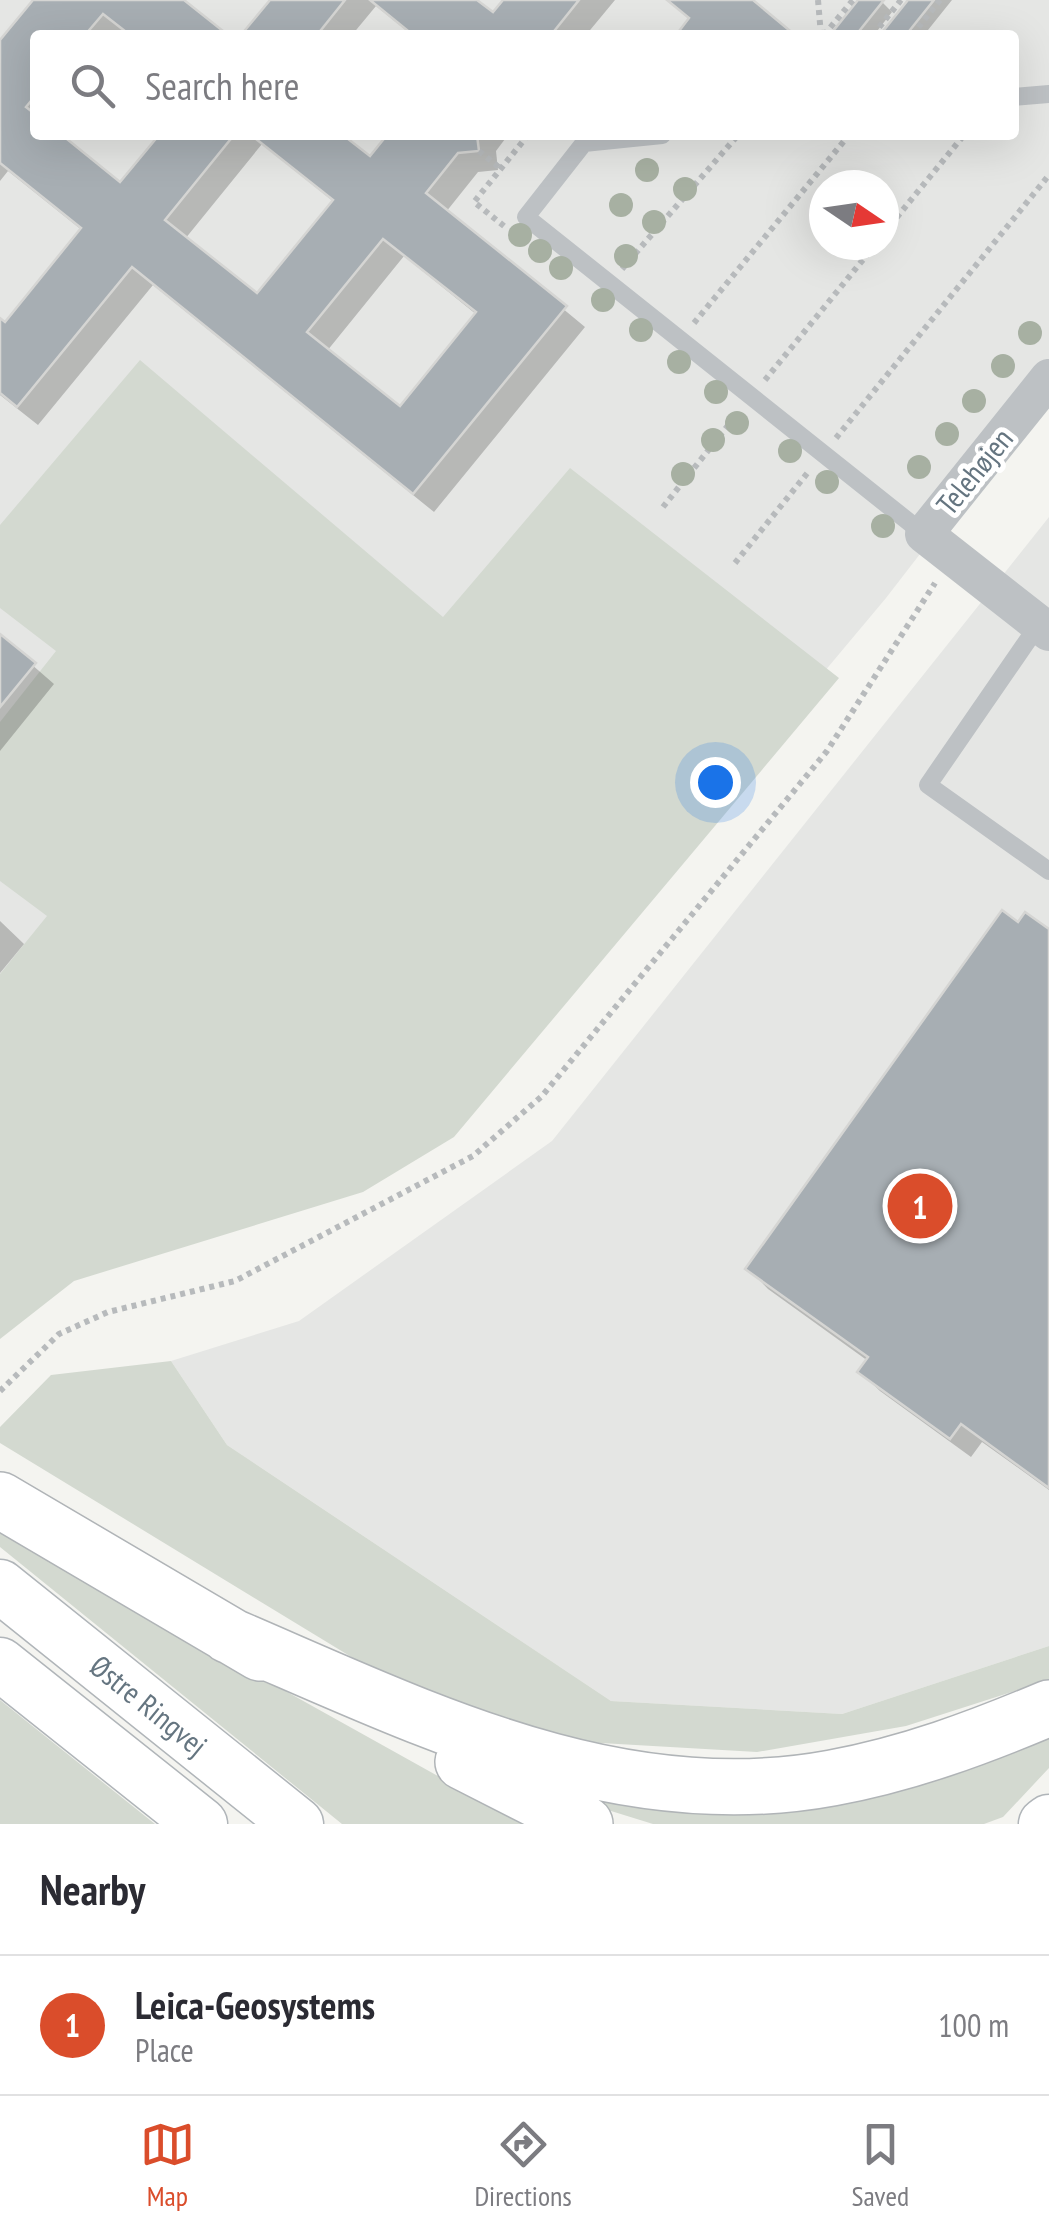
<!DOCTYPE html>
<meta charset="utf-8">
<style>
body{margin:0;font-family:"PT Sans Narrow",sans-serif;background:#f2f2f3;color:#2b2b33}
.compass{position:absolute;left:809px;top:170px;width:90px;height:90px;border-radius:50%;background:#fff;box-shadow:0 10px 40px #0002;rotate:103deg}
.you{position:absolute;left:715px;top:782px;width:35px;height:35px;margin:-25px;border:8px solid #fff;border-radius:50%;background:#1a73e8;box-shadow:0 0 0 15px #1a73e833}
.badge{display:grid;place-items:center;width:65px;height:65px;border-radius:50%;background:#da4d2b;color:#fff;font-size:32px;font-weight:700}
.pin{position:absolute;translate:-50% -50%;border:5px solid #fff;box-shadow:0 2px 10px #0006}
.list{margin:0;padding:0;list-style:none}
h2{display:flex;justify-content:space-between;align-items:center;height:130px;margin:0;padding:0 40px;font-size:42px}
h2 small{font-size:32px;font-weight:400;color:#7c7c81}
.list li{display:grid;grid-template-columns:65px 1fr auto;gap:30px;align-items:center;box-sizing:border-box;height:140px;padding:0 40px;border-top:2px solid #e1e1e2}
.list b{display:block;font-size:38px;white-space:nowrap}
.list p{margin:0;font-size:32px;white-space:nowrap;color:#7c7c81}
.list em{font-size:32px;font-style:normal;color:#7c7c81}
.icon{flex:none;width:55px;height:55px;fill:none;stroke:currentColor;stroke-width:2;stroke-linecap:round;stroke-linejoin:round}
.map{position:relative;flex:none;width:1049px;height:1824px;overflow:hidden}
.search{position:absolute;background:#fff;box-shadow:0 10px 40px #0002;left:30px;right:30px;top:30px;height:110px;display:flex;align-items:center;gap:25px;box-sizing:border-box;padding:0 35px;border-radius:10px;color:#7c7c81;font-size:38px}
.sheet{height:270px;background:#fff}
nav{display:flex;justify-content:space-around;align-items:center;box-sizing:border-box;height:140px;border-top:2px solid #e1e1e2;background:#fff;font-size:28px;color:#7c7c81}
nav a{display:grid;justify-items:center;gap:5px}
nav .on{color:#da4d2b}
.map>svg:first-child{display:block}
.built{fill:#e5e6e4;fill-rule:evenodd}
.green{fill:#d3d9d0}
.shadow{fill:#0003;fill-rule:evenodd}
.building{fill:#a7aeb3;stroke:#d5d5d3;stroke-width:2.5;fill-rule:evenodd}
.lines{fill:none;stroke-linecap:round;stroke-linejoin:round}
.secondary-casing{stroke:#b0b5b9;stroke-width:55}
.highway-casing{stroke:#b0b4b7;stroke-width:58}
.path{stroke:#b7babc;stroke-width:6;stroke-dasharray:5 5;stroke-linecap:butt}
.lane{stroke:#bdc1c4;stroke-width:18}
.street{stroke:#bdc1c4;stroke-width:38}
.secondary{stroke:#fff;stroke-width:52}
.highway{stroke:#fff;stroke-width:55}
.tree{fill:#a7b0a2}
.labels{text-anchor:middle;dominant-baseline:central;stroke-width:10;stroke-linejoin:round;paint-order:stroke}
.street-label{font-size:30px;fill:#657580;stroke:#fff}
</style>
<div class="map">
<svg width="1049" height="1824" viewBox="0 0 1049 1824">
<rect width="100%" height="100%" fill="#f4f4f0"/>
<path class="built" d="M 0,0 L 1049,0 L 1049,387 L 886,598 L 445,1124 L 72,1276 L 0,1333 ZM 35,35 L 1014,35 L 1014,135 L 35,135 ZM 824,185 L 884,185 L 884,245 L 824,245 Z
M 1049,517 L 1049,1646 L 842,1714 L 611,1701 L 227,1445 L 171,1361 L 299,1321 L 552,1141 Z"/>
<path class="green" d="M 140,360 L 443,617 L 570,468 L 839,678 L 454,1137 L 363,1192 L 74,1281 L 0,1339 L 0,974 L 47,916 L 0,881 L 0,722 L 56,651 L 0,608 L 0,525 Z
M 171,1361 L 227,1445 L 611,1701 L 842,1714 L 1049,1646 L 1049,1680 L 906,1726 L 757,1752 L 566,1741 L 381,1675 L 0,1443 L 0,1427 L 51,1375 Z
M 0,1532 L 524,1824 L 342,1824 L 0,1547 Z
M 0,1700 L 155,1824 L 0,1824 Z
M 1049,1726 L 1049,1768 L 1003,1817 L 984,1824 L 653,1824 L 611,1811 L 548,1780 L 728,1807 Z"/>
<path class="shadow" d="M 36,0 L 180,0 L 224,35 L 35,35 L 35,135 L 58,135 L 121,185 L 162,135 L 339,135 L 370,160 L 390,135 L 508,135 L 496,151 L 498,170 L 478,172 L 446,212 L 585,327 L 434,512 L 153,285 L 38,425 L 0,395 L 0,321 L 5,325 L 83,231 L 8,171 L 0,181 L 0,44 ZM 262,144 L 334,202 L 257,297 L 185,239 ZM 404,256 L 477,315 L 400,409 L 327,351 Z
M 273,0 L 473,0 L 493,16 L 506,0 L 615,0 L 586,35 L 412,35 L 376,6 L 352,35 L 244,35 Z
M 861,0 L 880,0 L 892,12 L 874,35 L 833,35 Z
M 912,0 L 952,0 L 924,35 L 883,35 Z
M 0,637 L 54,684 L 0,751 Z
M 0,921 L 24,944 L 0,973 Z
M 1019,925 L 1049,932 L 1049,1490 L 982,1442 L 971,1457 L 880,1391 L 860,1372 L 868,1361 L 768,1289 L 749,1269 Z"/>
<path class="building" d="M 33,0 L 184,0 L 228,35 L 130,35 L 103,14 L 85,35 L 35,35 L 35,96 L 26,107 L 35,114 L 35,135 L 62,135 L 120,182 L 159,135 L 234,135 L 165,220 L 257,293 L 333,200 L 251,135 L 343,135 L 370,156 L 387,135 L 477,135 L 479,151 L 458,153 L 426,193 L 567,306 L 413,494 L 132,267 L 17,407 L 0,393 L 0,318 L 5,322 L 81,228 L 0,163 L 0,40 ZM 383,239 L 476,312 L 400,406 L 307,332 Z
M 270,0 L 345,0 L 317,35 L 241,35 Z
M 370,0 L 477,0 L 493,12 L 503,0 L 579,0 L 551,35 L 413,35 Z
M 667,0 L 753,0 L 789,30 L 785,35 L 676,35 L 689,18 Z
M 858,0 L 884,0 L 856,35 L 830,35 Z
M 908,0 L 934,0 L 906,35 L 880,35 Z
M 0,634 L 36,663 L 0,707 Z
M 1002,910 L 1018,922 L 1025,912 L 1049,929 L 1049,1488 L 961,1424 L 950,1439 L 857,1372 L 868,1357 L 745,1269 Z"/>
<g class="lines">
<defs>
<path id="secondary" d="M 0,1586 L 297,1824
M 0,1664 L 201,1824
M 1045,1824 L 1049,1821"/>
<path id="highway" d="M 0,1500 L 260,1653
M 228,1635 C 420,1717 617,1818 832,1778 C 908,1764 978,1738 1049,1708
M 463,1762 L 585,1824"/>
</defs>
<use href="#secondary" class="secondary-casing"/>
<use href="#highway" class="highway-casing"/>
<path class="path" d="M 818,0 L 821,35
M 824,35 L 853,0
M 873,35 L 901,0
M 912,35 L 940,0
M 479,151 L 501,169
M 504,226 L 474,202 L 528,135
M 884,233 L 964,135
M 622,269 L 738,135
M 694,323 L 849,135
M 765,380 L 875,245
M 836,438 L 1049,175
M 663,507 L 738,413
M 735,563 L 809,471
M 0,1391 L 59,1334 L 108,1312 L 235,1281 L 473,1156 L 542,1096 L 827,751 L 935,583"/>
<path class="lane" d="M 1014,97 L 1049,94
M 662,135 L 584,143 L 526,217 L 924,534
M 1039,624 L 928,785 L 1049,871"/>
<path class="street" d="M 1049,378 L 924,534 L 1049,632"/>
<use href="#secondary" class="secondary"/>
<use href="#highway" class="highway"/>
</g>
<g class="tree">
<circle cx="647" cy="170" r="12"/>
<circle cx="685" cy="189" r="12"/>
<circle cx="621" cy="205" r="12"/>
<circle cx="654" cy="222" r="12"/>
<circle cx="520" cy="235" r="12"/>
<circle cx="540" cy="251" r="12"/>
<circle cx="626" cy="256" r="12"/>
<circle cx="561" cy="268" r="12"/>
<circle cx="603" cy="300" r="12"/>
<circle cx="641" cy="330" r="12"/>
<circle cx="1030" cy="333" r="12"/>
<circle cx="679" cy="362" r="12"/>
<circle cx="1003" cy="366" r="12"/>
<circle cx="716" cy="392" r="12"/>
<circle cx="974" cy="401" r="12"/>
<circle cx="737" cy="423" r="12"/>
<circle cx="947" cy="434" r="12"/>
<circle cx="713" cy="440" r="12"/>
<circle cx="790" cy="451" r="12"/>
<circle cx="919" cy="467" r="12"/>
<circle cx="683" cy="474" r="12"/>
<circle cx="827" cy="482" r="12"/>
<circle cx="883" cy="526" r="12"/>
</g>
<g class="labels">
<g class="street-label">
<text transform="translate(974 471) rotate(-51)">Telehøjen</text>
<text transform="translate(149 1705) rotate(39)">Østre Ringvej</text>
</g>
</g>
</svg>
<svg class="compass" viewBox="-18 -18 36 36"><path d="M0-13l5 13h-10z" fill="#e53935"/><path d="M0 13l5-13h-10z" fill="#7c7c81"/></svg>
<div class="you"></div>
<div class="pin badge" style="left:920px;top:1206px">1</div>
<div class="search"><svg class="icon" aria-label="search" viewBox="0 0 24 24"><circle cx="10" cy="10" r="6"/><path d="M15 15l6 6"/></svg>Search here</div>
</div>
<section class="sheet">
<h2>Nearby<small></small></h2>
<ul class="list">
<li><span class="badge">1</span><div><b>Leica-Geosystems</b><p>Place</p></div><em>100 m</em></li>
</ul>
</section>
<nav>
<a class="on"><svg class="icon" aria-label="map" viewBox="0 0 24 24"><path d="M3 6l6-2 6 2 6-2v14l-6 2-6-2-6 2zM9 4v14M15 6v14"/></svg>Map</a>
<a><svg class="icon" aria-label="directions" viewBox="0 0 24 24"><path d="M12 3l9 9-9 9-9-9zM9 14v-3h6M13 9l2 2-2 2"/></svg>Directions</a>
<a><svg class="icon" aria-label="saved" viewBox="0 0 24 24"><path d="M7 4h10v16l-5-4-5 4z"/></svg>Saved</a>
</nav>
